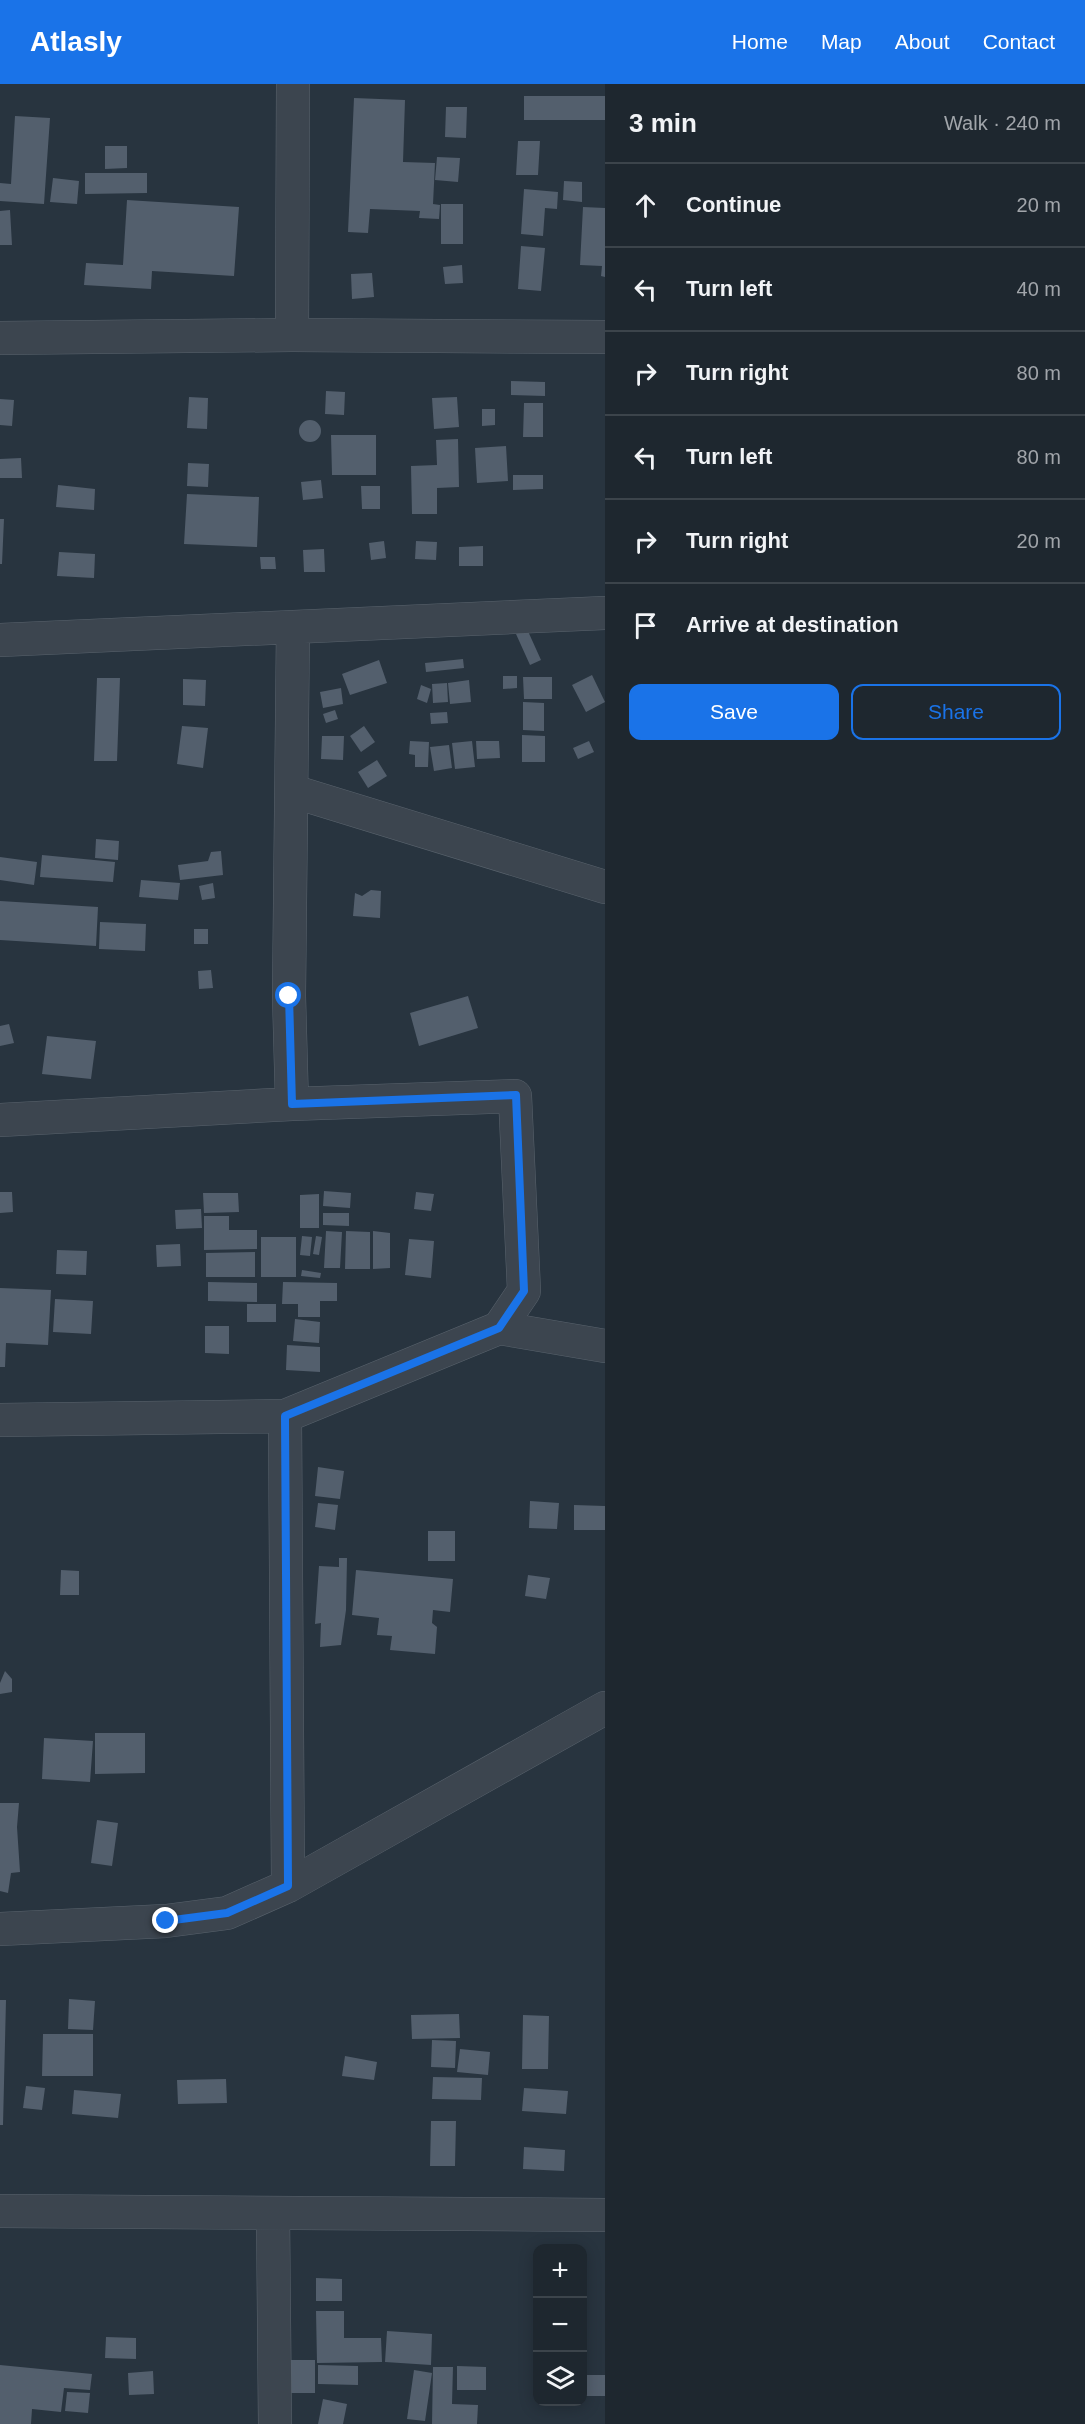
<!DOCTYPE html>
<meta charset="utf-8">
<style>
body{margin:0;font-family:Arial,sans-serif;background:#2b333b;color:#f1f3f6}
.controls{position:absolute;right:18px;bottom:18px;display:grid;overflow:hidden;border-radius:12px;box-shadow:0 3px 15px #0003}
.controls button{width:54px;height:54px;display:grid;place-items:center;padding:0;border:0;border-bottom:2px solid #3c444b;background:#1e272f;color:#f1f3f6;font:30px sans-serif}
.stop{position:absolute;width:18px;height:18px;margin:-14px;border:4px solid #1a73e8;border-radius:50%;background:#fff}
.stop.end{background:#1a73e8;border-color:#fff;box-shadow:0 2px 6px #0008}
.list{margin:0;padding:0;list-style:none}
h2{display:flex;justify-content:space-between;align-items:center;height:78px;margin:0;padding:0 24px;font-size:26px}
h2 small{font-size:20px;font-weight:400;color:#a1a5aa}
.list li{display:grid;grid-template-columns:39px 1fr auto;gap:18px;align-items:center;box-sizing:border-box;height:84px;padding:0 24px;border-top:2px solid #3c444b}
.list b{display:block;font-size:22px;white-space:nowrap}
.list em{font-size:20px;font-style:normal;color:#a1a5aa}
.actions{display:flex;gap:12px;padding:18px 24px}
.actions a{flex:1;padding:14px 0;border:2px solid #1a73e8;border-radius:12px;text-align:center;font-size:21px;color:#1a73e8}
.actions .main{background:#1a73e8;color:#fff}
.icon{flex:none;width:33px;height:33px;fill:none;stroke:currentColor;stroke-width:2;stroke-linecap:round;stroke-linejoin:round}
.map{position:relative;flex:none;width:605px;height:2340px;overflow:hidden}
header{display:flex;align-items:center;gap:36px;box-sizing:border-box;height:84px;padding:0 30px;background:#1a73e8;color:#fff}
header strong{font-size:28px}
nav{display:flex;gap:33px;margin-inline-start:auto;font-size:21px}
main{display:flex}
aside{flex:1;background:#1e272f}
.map>svg:first-child{display:block}
.building{fill:#535f6d}
.lines{fill:none;stroke-linecap:round;stroke-linejoin:round}
.minor-casing{stroke:#59636d;stroke-width:34}
.minor{stroke:#3c454f;stroke-width:33}
.route{stroke:#1a73e8;stroke-width:8}
</style>
<header>
<strong>Atlasly</strong>
<nav><a>Home</a><a>Map</a><a>About</a><a>Contact</a></nav>
</header>
<main>
<div class="map">
<svg width="605" height="2340" viewBox="0 0 605 2340">
<rect width="100%" height="100%" fill="#28343f"/>
<path class="building" d="M 524,12 L 605,12 L 605,36 L 524,36 Z
M 354,14 L 405,16 L 403,78 L 435,79 L 433,120 L 440,121 L 439,135 L 419,134 L 420,127 L 370,125 L 368,149 L 348,148 Z
M 446,23 L 467,23 L 466,54 L 445,53 Z
M 15,32 L 50,34 L 44,120 L 0,117 L 0,99 L 11,100 Z
M 518,57 L 540,57 L 538,91 L 516,91 Z
M 105,62 L 127,62 L 127,84 L 105,85 Z
M 437,73 L 460,74 L 458,98 L 435,96 Z
M 85,89 L 147,89 L 147,109 L 85,110 Z
M 53,94 L 79,97 L 77,120 L 50,118 Z
M 564,97 L 582,98 L 582,118 L 563,116 Z
M 524,105 L 558,108 L 557,125 L 545,124 L 543,152 L 521,150 Z
M 127,116 L 239,123 L 234,192 L 152,187 L 151,205 L 84,201 L 86,179 L 123,181 Z
M 441,120 L 463,120 L 463,160 L 441,160 Z
M 583,123 L 605,124 L 605,193 L 601,192 L 602,182 L 580,181 Z
M 10,126 L 12,161 L 0,161 L 0,127 Z
M 521,162 L 545,164 L 541,207 L 518,205 Z
M 462,181 L 463,199 L 445,200 L 443,183 Z
M 372,189 L 374,213 L 352,215 L 351,190 Z
M 511,297 L 545,298 L 545,312 L 511,311 Z
M 326,307 L 345,308 L 344,331 L 325,330 Z
M 189,313 L 208,314 L 207,345 L 187,344 Z
M 457,313 L 459,343 L 434,345 L 432,314 Z
M 0,315 L 14,316 L 12,342 L 0,341 Z
M 524,319 L 543,319 L 543,353 L 523,353 Z
M 482,325 L 495,325 L 495,341 L 482,342 Z
M299 347a11 11 0 1 1 22 0a11 11 0 1 1-22 0Z
M 331,351 L 376,351 L 376,391 L 332,391 Z
M 458,355 L 459,403 L 437,404 L 437,430 L 412,430 L 411,382 L 437,381 L 436,356 Z
M 506,362 L 508,397 L 477,399 L 475,364 Z
M 21,374 L 22,394 L 0,394 L 0,375 Z
M 188,379 L 209,380 L 208,403 L 187,402 Z
M 513,391 L 543,391 L 543,405 L 513,406 Z
M 321,396 L 323,414 L 303,416 L 301,398 Z
M 58,401 L 95,405 L 94,426 L 56,423 Z
M 361,402 L 380,402 L 380,425 L 362,425 Z
M 187,410 L 259,413 L 257,463 L 184,460 Z
M 0,435 L 4,435 L 2,480 L 0,480 Z
M 384,457 L 386,474 L 371,476 L 369,459 Z
M 416,457 L 437,458 L 436,476 L 415,475 Z
M 483,462 L 483,482 L 459,482 L 459,463 Z
M 324,465 L 325,488 L 304,488 L 303,466 Z
M 59,468 L 95,470 L 94,494 L 57,492 Z
M 260,473 L 275,473 L 276,485 L 261,485 Z
M 527,545 L 541,576 L 530,581 L 516,550 Z
M 463,575 L 464,584 L 426,588 L 425,579 Z
M 379,576 L 387,599 L 350,611 L 342,590 Z
M 592,591 L 605,618 L 586,628 L 572,601 Z
M 503,592 L 517,592 L 517,604 L 503,605 Z
M 523,593 L 552,593 L 552,615 L 524,615 Z
M 97,594 L 120,594 L 117,677 L 94,677 Z
M 183,595 L 206,596 L 205,622 L 183,621 Z
M 469,596 L 471,618 L 450,620 L 448,599 Z
M 447,599 L 448,618 L 433,619 L 432,600 Z
M 421,601 L 431,605 L 427,619 L 417,615 Z
M 341,604 L 343,620 L 323,624 L 320,608 Z
M 523,618 L 544,619 L 544,647 L 523,646 Z
M 335,626 L 338,635 L 326,639 L 323,630 Z
M 447,628 L 448,639 L 431,640 L 430,629 Z
M 182,642 L 208,644 L 203,684 L 177,680 Z
M 364,642 L 375,658 L 361,668 L 350,652 Z
M 522,651 L 545,652 L 545,678 L 522,678 Z
M 322,652 L 344,652 L 343,676 L 321,675 Z
M 410,657 L 429,658 L 428,683 L 415,683 L 415,671 L 409,670 Z
M 472,657 L 475,683 L 455,685 L 452,659 Z
M 476,657 L 499,657 L 500,674 L 477,675 Z
M 589,657 L 594,668 L 578,675 L 573,664 Z
M 449,661 L 452,684 L 434,687 L 430,663 Z
M 377,676 L 387,692 L 368,704 L 358,688 Z
M 96,755 L 119,757 L 118,776 L 95,774 Z
M 221,767 L 223,791 L 180,796 L 178,781 L 208,777 L 211,768 Z
M 42,771 L 115,778 L 113,798 L 40,793 Z
M 0,773 L 37,778 L 34,801 L 0,796 Z
M 141,796 L 180,799 L 178,816 L 139,813 Z
M 213,799 L 215,814 L 202,816 L 199,802 Z
M 371,806 L 381,807 L 380,834 L 353,832 L 355,809 L 362,812 Z
M 0,817 L 98,823 L 96,862 L 0,856 Z
M 100,838 L 146,840 L 145,867 L 99,865 Z
M 194,845 L 208,845 L 208,860 L 194,860 Z
M 211,886 L 213,904 L 199,905 L 198,887 Z
M 468,912 L 478,944 L 419,962 L 410,929 Z
M 9,940 L 14,959 L 0,962 L 0,942 Z
M 47,952 L 96,957 L 91,995 L 42,990 Z
M 324,1107 L 351,1109 L 350,1124 L 323,1122 Z
M 0,1108 L 12,1108 L 13,1128 L 0,1129 Z
M 416,1108 L 434,1110 L 431,1127 L 414,1125 Z
M 203,1109 L 238,1109 L 239,1128 L 204,1129 Z
M 319,1110 L 319,1144 L 300,1144 L 300,1111 Z
M 201,1125 L 202,1144 L 176,1145 L 175,1126 Z
M 323,1129 L 349,1129 L 349,1142 L 323,1141 Z
M 204,1132 L 229,1132 L 229,1146 L 257,1146 L 257,1165 L 204,1166 Z
M 326,1147 L 342,1148 L 340,1184 L 324,1184 Z
M 346,1147 L 370,1148 L 370,1185 L 345,1185 Z
M 373,1147 L 390,1149 L 390,1184 L 373,1185 Z
M 302,1152 L 312,1153 L 310,1172 L 300,1171 Z
M 316,1152 L 322,1153 L 319,1171 L 313,1170 Z
M 261,1153 L 296,1153 L 296,1193 L 261,1193 Z
M 409,1155 L 434,1157 L 431,1194 L 405,1191 Z
M 180,1160 L 181,1182 L 157,1183 L 156,1161 Z
M 57,1166 L 87,1167 L 86,1191 L 56,1190 Z
M 255,1168 L 255,1193 L 206,1193 L 206,1169 Z
M 302,1186 L 321,1189 L 320,1194 L 301,1192 Z
M 208,1198 L 257,1199 L 257,1218 L 208,1217 Z
M 283,1198 L 337,1199 L 337,1217 L 320,1217 L 320,1233 L 298,1233 L 298,1220 L 282,1220 Z
M 0,1204 L 51,1206 L 48,1261 L 6,1259 L 5,1283 L 0,1283 Z
M 55,1215 L 93,1217 L 91,1250 L 53,1248 Z
M 247,1220 L 276,1220 L 276,1238 L 247,1238 Z
M 295,1235 L 320,1238 L 319,1259 L 293,1257 Z
M 205,1242 L 229,1242 L 229,1270 L 205,1269 Z
M 287,1261 L 320,1263 L 320,1288 L 286,1286 Z
M 318,1383 L 344,1387 L 340,1415 L 315,1412 Z
M 530,1417 L 559,1419 L 557,1445 L 529,1444 Z
M 318,1419 L 338,1421 L 335,1446 L 315,1443 Z
M 574,1421 L 605,1422 L 605,1446 L 574,1446 Z
M 428,1447 L 455,1447 L 455,1477 L 428,1477 Z
M 339,1474 L 347,1474 L 346,1526 L 341,1561 L 320,1563 L 321,1539 L 315,1540 L 319,1482 L 339,1483 Z
M 61,1486 L 79,1487 L 79,1511 L 60,1511 Z
M 356,1486 L 453,1495 L 450,1528 L 433,1526 L 432,1539 L 437,1543 L 435,1570 L 390,1566 L 392,1552 L 377,1551 L 379,1534 L 352,1531 Z
M 528,1491 L 550,1494 L 546,1515 L 525,1512 Z
M 5,1587 L 12,1595 L 12,1608 L 0,1610 L 0,1599 Z
M 95,1649 L 145,1649 L 145,1689 L 95,1690 Z
M 44,1654 L 93,1657 L 90,1698 L 42,1695 Z
M 0,1719 L 19,1719 L 17,1743 L 20,1788 L 11,1789 L 8,1809 L 0,1807 Z
M 97,1736 L 118,1739 L 112,1782 L 91,1779 Z
M 69,1915 L 95,1917 L 93,1946 L 68,1945 Z
M 0,1916 L 6,1916 L 3,2041 L 0,2041 Z
M 459,1930 L 460,1954 L 412,1955 L 411,1931 Z
M 523,1931 L 549,1932 L 548,1985 L 522,1985 Z
M 43,1950 L 93,1950 L 93,1992 L 42,1992 Z
M 432,1956 L 456,1957 L 455,1984 L 431,1983 Z
M 460,1965 L 490,1968 L 488,1991 L 457,1988 Z
M 345,1972 L 377,1978 L 374,1996 L 342,1992 Z
M 433,1993 L 482,1994 L 481,2016 L 432,2015 Z
M 226,1995 L 227,2019 L 178,2020 L 177,1996 Z
M 26,2002 L 45,2004 L 42,2026 L 23,2024 Z
M 524,2004 L 568,2007 L 566,2030 L 522,2027 Z
M 74,2006 L 121,2010 L 118,2034 L 72,2030 Z
M 431,2037 L 456,2037 L 455,2082 L 430,2082 Z
M 524,2063 L 565,2066 L 564,2087 L 523,2085 Z
M 316,2194 L 342,2195 L 342,2217 L 316,2217 Z
M 316,2227 L 344,2227 L 344,2254 L 381,2254 L 382,2278 L 317,2279 Z
M 387,2247 L 432,2250 L 431,2281 L 385,2278 Z
M 106,2253 L 136,2254 L 136,2275 L 105,2274 Z
M 284,2276 L 315,2276 L 315,2309 L 284,2309 Z
M 0,2281 L 92,2290 L 90,2306 L 64,2304 L 61,2328 L 32,2325 L 31,2340 L 0,2340 Z
M 318,2281 L 358,2282 L 358,2301 L 318,2300 Z
M 457,2282 L 486,2283 L 486,2306 L 457,2306 Z
M 433,2283 L 453,2283 L 452,2320 L 478,2321 L 477,2340 L 432,2340 Z
M 414,2286 L 432,2289 L 425,2337 L 407,2335 Z
M 153,2287 L 154,2310 L 129,2311 L 128,2289 Z
M 582,2291 L 605,2291 L 605,2312 L 582,2312 Z
M 67,2308 L 90,2309 L 88,2329 L 65,2327 Z
M 323,2315 L 347,2320 L 343,2340 L 318,2340 Z"/>
<g class="lines">
<defs>
<path id="minor" d="M 292,251 L 293,0
M 0,254 L 292,251 L 605,253
M 293,543 L 289,912 L 292,1020 L 515,1012 L 524,1207 L 499,1244
M 0,556 L 605,529
M 292,707 L 605,803
M 0,1036 L 292,1020
M 285,1332 L 288,1802
M 0,1336 L 285,1332 L 499,1244 L 605,1262
M 0,1845 L 166,1837 L 227,1829 L 288,1802 L 605,1624
M 0,2127 L 605,2131
M 273,2129 L 275,2340"/>
</defs>
<use href="#minor" class="minor-casing"/>
<use href="#minor" class="minor"/>
</g>
<g class="lines">
<path class="route" d="M 166,1837 L 227,1829 L 288,1802 L 285,1332 L 499,1244 L 524,1207 L 516,1011 L 292,1020 L 289,912"/>
</g>
</svg>
<div class="controls">
<button>+</button>
<button>−</button>
<button><svg class="icon" aria-label="layers" viewBox="0 0 24 24"><path d="M12 4l9 5-9 5-9-5zM3 14l9 5 9-5"/></svg></button>
</div>
<div class="stop" style="left:289px;top:912px"></div>
<div class="stop end" style="left:166px;top:1837px"></div>
</div>
<aside>
<h2>3 min<small>Walk · 240 m</small></h2>
<ul class="list">
<li><svg class="icon" aria-label="ahead" viewBox="0 0 24 24"><path d="M12 20V5M6 11l6-6 6 6"/></svg><div><b>Continue</b></div><em>20 m</em></li>
<li><svg class="icon" aria-label="left" viewBox="0 0 24 24"><path d="M17 20v-9H6M10 6l-5 5 5 5"/></svg><div><b>Turn left</b></div><em>40 m</em></li>
<li><svg class="icon" aria-label="right" viewBox="0 0 24 24"><path d="M7 20v-9h11M14 6l5 5-5 5"/></svg><div><b>Turn right</b></div><em>80 m</em></li>
<li><svg class="icon" aria-label="left" viewBox="0 0 24 24"><path d="M17 20v-9H6M10 6l-5 5 5 5"/></svg><div><b>Turn left</b></div><em>80 m</em></li>
<li><svg class="icon" aria-label="right" viewBox="0 0 24 24"><path d="M7 20v-9h11M14 6l5 5-5 5"/></svg><div><b>Turn right</b></div><em>20 m</em></li>
<li><svg class="icon" aria-label="arrive" viewBox="0 0 24 24"><path d="M6 21V4h12l-3 4 3 4H6"/></svg><div><b>Arrive at destination</b></div></li>
</ul>
<div class="actions"><a class="main">Save</a><a>Share</a></div>
</aside>
</main>
